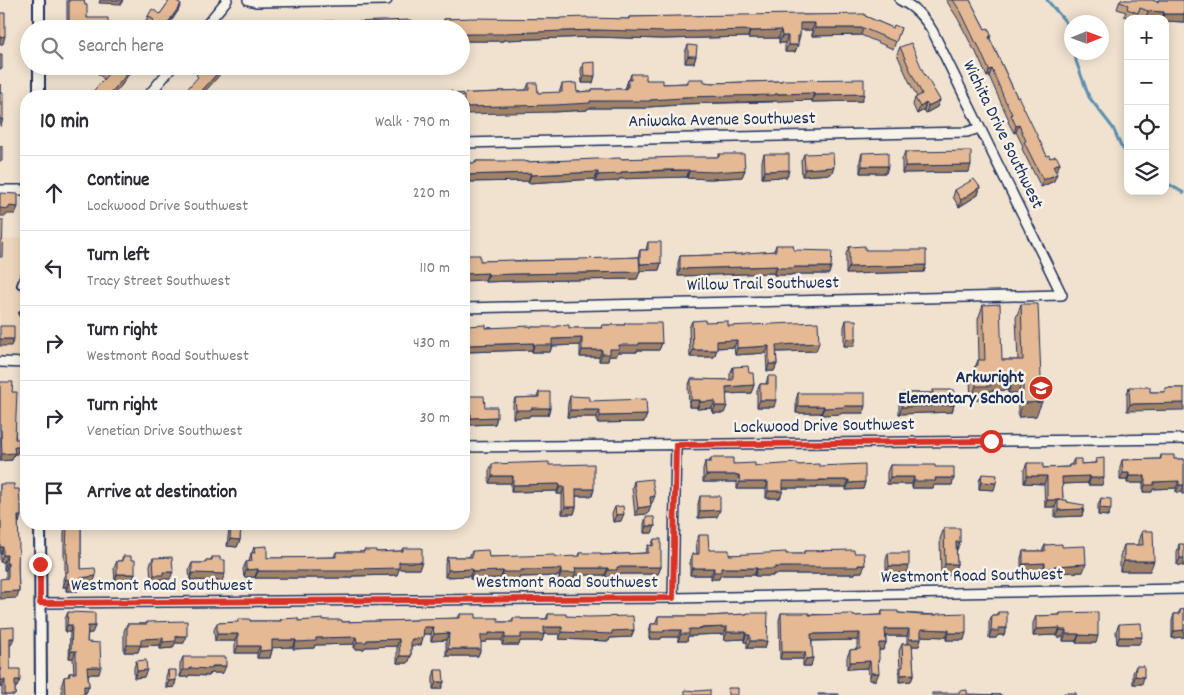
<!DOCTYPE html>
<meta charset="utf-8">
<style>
body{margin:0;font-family:Dekko,sans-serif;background:#f7f7f7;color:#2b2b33}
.controls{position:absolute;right:15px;top:15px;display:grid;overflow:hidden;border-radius:10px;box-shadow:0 2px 12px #0003}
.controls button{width:45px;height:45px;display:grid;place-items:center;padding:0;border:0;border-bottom:1px solid #e1e1e2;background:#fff;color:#2b2b33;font:25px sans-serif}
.compass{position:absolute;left:1064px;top:15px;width:45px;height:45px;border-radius:50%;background:#fff;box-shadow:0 2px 12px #0003;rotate:89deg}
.stop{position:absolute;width:15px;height:15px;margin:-11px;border:4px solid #d93025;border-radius:50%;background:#fff}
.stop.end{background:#d93025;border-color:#fff;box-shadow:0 1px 5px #0008}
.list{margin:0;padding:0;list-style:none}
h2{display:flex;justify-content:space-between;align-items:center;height:65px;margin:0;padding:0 20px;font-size:21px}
h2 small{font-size:16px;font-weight:400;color:#7c7c81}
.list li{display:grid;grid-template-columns:32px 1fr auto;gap:15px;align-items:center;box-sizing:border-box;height:75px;padding:0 20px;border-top:1px solid #e1e1e2}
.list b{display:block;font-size:19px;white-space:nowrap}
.list p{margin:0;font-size:16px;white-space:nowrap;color:#7c7c81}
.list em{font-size:16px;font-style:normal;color:#7c7c81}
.icon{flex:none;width:28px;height:28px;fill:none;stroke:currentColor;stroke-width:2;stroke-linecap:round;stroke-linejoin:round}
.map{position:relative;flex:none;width:1184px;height:695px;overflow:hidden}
.search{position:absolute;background:#fff;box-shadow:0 2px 12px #0003;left:20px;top:20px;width:450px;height:55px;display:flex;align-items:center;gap:12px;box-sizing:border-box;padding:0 18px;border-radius:28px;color:#7c7c81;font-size:19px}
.panel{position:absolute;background:#fff;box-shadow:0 2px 12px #0003;left:20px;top:90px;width:450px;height:440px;border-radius:20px}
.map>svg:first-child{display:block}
.built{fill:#edd6bd}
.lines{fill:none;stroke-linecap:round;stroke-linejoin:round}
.stream{stroke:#5c90b1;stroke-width:3}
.service-casing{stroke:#1b2f5e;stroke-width:8}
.minor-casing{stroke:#1b2f5e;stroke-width:12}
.tertiary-casing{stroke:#1b2f5e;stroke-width:14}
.service{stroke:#f7f3e8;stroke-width:4.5}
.minor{stroke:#f7f3e8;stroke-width:9}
.tertiary{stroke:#f7f3e8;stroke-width:10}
.wall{fill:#c49f7f;stroke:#1b2f5e}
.shaded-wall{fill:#a08268;stroke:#1b2f5e}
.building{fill:#e4b994;stroke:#1b2f5e}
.route{stroke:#d93025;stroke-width:6}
.labels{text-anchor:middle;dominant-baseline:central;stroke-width:5;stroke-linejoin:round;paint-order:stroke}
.street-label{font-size:18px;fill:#1b2f5e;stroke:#f7f3e8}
.poi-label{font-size:18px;font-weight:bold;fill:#1b2f5e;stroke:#f7f3e8;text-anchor:end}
</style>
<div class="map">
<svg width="1184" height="695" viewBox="0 0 1184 695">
<rect width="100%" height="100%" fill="#f1e2cf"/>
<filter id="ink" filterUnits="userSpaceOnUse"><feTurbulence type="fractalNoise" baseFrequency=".02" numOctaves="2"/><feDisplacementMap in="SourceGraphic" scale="10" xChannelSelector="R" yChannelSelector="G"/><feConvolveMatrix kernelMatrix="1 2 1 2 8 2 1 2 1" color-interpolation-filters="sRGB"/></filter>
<g filter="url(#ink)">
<path class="built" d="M 26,237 L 26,366 L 0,366 L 0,240 Z"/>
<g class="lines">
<path class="stream" d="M 1047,0 L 1070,27 L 1072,32
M 1075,52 L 1076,61 L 1089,97 L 1113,128 L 1121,146 L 1128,156
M 1165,182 L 1184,193"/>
<defs>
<path id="service" d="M 20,285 L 24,275 L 26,275
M 22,314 L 26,318"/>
<path id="minor" d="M 248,0 L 256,2 L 387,0
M 203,29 L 227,0
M 148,96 L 173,66
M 464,143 L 967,132 L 980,128
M 0,190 L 26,190
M 464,308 L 1062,295 L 933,32 C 925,18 915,7 900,0
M 0,362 L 26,363
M 464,447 L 1184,439
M 673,598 L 676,445
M 40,603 L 673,598 L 1184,589"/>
<path id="tertiary" d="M 39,0 L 39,29
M 39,66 L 39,96
M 40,524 L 41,695"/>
</defs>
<use href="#service" class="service-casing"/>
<use href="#minor" class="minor-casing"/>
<use href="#tertiary" class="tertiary-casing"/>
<use href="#service" class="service"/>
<use href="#minor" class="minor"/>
<use href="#tertiary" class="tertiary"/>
</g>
<path class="wall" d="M 67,0 L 84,0 L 85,5 L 87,18 L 108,29 L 67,29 Z
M 167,0 L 181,0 L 175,0 L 181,4 L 178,11 L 166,29 L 146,29 L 149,25 L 145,23 L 148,16 L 160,14 L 170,0 Z
M 946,0 L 970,0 L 985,29 L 991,35 L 990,39 L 1017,97 L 1047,156 L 1060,163 L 1057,170 L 1055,171 L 1054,181 L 1041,187 L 1022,149 L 1023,146 L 1016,132 L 1014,133 L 1008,122 L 1009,120 L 1002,105 L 989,76 L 987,77 L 975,50 L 974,50 L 958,19 Z
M 1120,0 L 1157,2 L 1158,0 L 1184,0 L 1184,22 L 1165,21 L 1165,19 L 1146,18 L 1137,15 L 1136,19 L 1132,19 L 1124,16 L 1126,12 L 1117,9 Z
M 803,15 L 865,16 L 893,28 L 901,28 L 893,49 L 861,35 L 812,36 L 812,30 L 800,30 L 800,36 L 795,52 L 785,52 L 785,43 L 779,43 L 779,38 L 748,38 L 748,37 L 663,39 L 593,37 L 503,40 L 503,41 L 461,41 L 461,29 L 441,29 L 441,26 L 444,19 L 629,19 L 629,17 Z
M 688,45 L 696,56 L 694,63 L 685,63 L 685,52 Z
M 900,47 L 925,76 L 940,100 L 937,107 L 926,113 L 924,110 L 917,114 L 913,105 L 915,98 L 917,97 L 908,79 L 897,54 Z
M 583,63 L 593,83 L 582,83 L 581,70 Z
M 68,66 L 134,66 L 121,86 L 104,79 L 96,72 L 83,72 L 83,68 L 68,69 Z
M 631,74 L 646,80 L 663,84 L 686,83 L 688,79 L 704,82 L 712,83 L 781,81 L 862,101 L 812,102 L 812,100 L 773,101 L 773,102 L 680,104 L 679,105 L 648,107 L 647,108 L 588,108 L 587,110 L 553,112 L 464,96 L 275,96 L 276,95 L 368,95 L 399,93 L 400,90 L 407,93 L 452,94 L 498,92 L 499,91 L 526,90 L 529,83 L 538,93 L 559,93 L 562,84 L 577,92 L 591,91 L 592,89 L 625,89 L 628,80 L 629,80 Z
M 905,152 L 969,172 L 902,173 L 902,159 Z
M 862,153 L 888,166 L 886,173 L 860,173 L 860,160 Z
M 719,154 L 745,170 L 742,177 L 711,179 L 687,178 L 687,177 L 662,177 L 619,179 L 618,181 L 595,182 L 595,179 L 528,183 L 528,181 L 464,182 L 464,163 L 475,163 L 476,161 L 525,162 L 620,159 L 718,157 Z
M 764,154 L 789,170 L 787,177 L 762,178 L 762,161 Z
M 804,154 L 834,167 L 831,174 L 802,176 L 801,161 Z
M 980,187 L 978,195 L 959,207 L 953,197 L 955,190 Z
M 648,242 L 661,263 L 659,270 L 640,271 L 637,279 L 512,281 L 485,282 L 480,261 L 579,260 L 638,257 L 640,250 L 646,250 Z
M 776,245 L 794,250 L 829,274 L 792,274 L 792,275 L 774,275 L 774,273 L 678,276 L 678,263 L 680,256 L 744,254 L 774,251 Z
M 849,247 L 865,250 L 926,265 L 924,272 L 846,274 L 846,254 Z
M 1021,304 L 1036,416 L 1018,417 L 1018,393 L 1008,393 L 1008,390 L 989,391 L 986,400 L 971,400 L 970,379 L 975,366 L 976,365 L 978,360 L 979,360 L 978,319 L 983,305 L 1002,360 L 1018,360 L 1016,318 Z
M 846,320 L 854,346 L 844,346 L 844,327 Z
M 692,321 L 705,322 L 728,326 L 816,351 L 776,352 L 777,364 L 774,371 L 767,371 L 766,353 L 735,355 L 734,347 L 717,348 L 714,357 L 690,357 L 689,328 Z
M 625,323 L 662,343 L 659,350 L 637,350 L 637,352 L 618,352 L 616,356 L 609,356 L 608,361 L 599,361 L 599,357 L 580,357 L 580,345 L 552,346 L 550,352 L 532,352 L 532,350 L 466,352 L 464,326 L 486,328 L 530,327 L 569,328 L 601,328 L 602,325 L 625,325 Z
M 733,367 L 749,373 L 754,385 L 751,393 L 726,394 L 727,406 L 724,413 L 713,413 L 712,408 L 697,409 L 697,407 L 689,407 L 688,387 L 691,379 L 730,380 L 730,374 Z
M 768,376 L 774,407 L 757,407 L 757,391 L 760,384 L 766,384 Z
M 0,382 L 12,392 L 17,454 L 14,454 L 12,460 L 0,461 Z
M 1129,387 L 1150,392 L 1164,392 L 1165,388 L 1184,388 L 1127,411 L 1127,394 Z
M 933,390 L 954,405 L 952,412 L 899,414 L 899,401 L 902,393 L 932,393 Z
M 539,392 L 550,408 L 548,415 L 530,415 L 529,417 L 513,418 L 513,405 L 515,398 L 537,397 Z
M 798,393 L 863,413 L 842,413 L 841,414 L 821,415 L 821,413 L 796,413 L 796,400 Z
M 464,396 L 485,407 L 497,417 L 495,424 L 469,425 L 469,421 L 464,421 Z
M 570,396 L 589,401 L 647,415 L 644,422 L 597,423 L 597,417 L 567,417 L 568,403 Z
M 1161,455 L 1174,459 L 1184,459 L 1184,494 L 1182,494 L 1182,492 L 1176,492 L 1176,488 L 1153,489 L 1152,492 L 1143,492 L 1143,483 L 1127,483 L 1127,480 L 1120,480 L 1120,467 L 1122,460 L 1160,459 Z
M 711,458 L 733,464 L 755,466 L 797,465 L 819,466 L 865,482 L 863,489 L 846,490 L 846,487 L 817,487 L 816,488 L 783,488 L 780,498 L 766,498 L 766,489 L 737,489 L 737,482 L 703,482 L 703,469 L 705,462 L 709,462 Z
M 1074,459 L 1081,464 L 1095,463 L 1096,459 L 1102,485 L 1088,485 L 1088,483 L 1062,484 L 1063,500 L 1084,509 L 1082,516 L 1055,517 L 1055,507 L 1045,507 L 1044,484 L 1024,483 L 1024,470 L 1027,463 L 1043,468 L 1068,467 L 1069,465 L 1071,465 Z
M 492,464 L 549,465 L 594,489 L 592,496 L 576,496 L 576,507 L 574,514 L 562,514 L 562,494 L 557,494 L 557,491 L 511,492 L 511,483 L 489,483 L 489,471 Z
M 890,465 L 935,467 L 954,478 L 952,485 L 934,485 L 933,488 L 912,488 L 912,484 L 887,484 L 887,472 Z
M 982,474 L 994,490 L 979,489 L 979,481 Z
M 634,481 L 652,503 L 651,503 L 648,514 L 635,515 L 632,488 Z
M 0,484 L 14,489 L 18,523 L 18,565 L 19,591 L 17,598 L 6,578 L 6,570 L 4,570 L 4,562 L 0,562 Z
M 700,496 L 717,517 L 698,518 L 698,504 Z
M 1101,498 L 1108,516 L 1098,515 L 1098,505 Z
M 615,507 L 621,521 L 613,522 L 612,514 Z
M 646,517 L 655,526 L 652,533 L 644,533 L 644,524 Z
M 65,524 L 81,524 L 81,569 L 93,583 L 80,584 L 78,591 L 66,591 L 66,587 L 63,587 L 63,579 L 65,574 L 65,560 L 64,560 L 64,535 Z
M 230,524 L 241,524 L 240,540 L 237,547 L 227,546 L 229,528 Z
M 944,528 L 960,542 L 956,552 L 957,564 L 953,575 L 941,575 L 940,539 Z
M 1142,531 L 1150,571 L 1120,571 L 1120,556 L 1124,545 L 1139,545 L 1139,542 Z
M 699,535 L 709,550 L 729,555 L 803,554 L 804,551 L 854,553 L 862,572 L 856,572 L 855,574 L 773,574 L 773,576 L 755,576 L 754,575 L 720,575 L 719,579 L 711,579 L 711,575 L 690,575 L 690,561 L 692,554 L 697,554 L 696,542 Z
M 654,539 L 661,567 L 658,574 L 615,574 L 614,577 L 605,577 L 605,575 L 575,575 L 573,580 L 559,580 L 559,576 L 519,577 L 519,579 L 501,580 L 501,578 L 470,579 L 470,576 L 445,577 L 445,564 L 447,557 L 469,557 L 472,551 L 489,557 L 579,557 L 580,553 L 600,555 L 645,553 L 648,545 L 651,546 Z
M 1179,544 L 1184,566 L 1177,565 L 1177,552 Z
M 1045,545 L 1062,547 L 1083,572 L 1052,573 L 1051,575 L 1043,576 L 1043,570 L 1021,571 L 1021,558 L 1023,551 L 1042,551 Z
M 254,547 L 267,558 L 287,558 L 334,557 L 336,552 L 363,552 L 364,550 L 376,552 L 401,551 L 403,548 L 422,562 L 419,569 L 399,569 L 397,575 L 352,576 L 351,578 L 255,578 L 255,577 L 244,577 L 243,569 L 246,562 L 249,562 L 251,553 L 252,553 Z
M 888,553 L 907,573 L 886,573 L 886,560 Z
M 123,556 L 131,560 L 135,574 L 132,581 L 115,581 L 114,568 L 117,561 L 121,561 Z
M 212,557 L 220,560 L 222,581 L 190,580 L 189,570 L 192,563 L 205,563 L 206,560 L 211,560 Z
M 153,558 L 170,579 L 161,579 L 161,582 L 151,582 L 150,565 Z
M 1184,609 L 1184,637 L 1172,638 L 1172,621 L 1174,614 L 1178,614 L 1180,610 Z
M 882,611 L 898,613 L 937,615 L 964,640 L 946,640 L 946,637 L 921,636 L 919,646 L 912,646 L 914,674 L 911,681 L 899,682 L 899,674 L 900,670 L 899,651 L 902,644 L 907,644 L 907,636 L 886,636 L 886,643 L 883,650 L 879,650 L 876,680 L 869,680 L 868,668 L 847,669 L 847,657 L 850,650 L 857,649 L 857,640 L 812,641 L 811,666 L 803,666 L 803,659 L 780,659 L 779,620 L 781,613 L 853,616 L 881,615 Z
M 68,612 L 95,626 L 92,633 L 88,633 L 87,642 L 99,674 L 88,674 L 89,686 L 86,693 L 84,693 L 84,695 L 62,695 L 62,684 L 64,677 L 68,677 L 69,673 L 74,673 L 73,658 L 69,658 L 70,632 L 65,632 L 65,619 Z
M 998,612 L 1007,628 L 1004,635 L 998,635 L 996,638 L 989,638 L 989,622 L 992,615 L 996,615 Z
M 747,613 L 767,641 L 765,648 L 747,648 L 747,642 L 744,642 L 744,639 L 724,640 L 724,634 L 696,635 L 696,636 L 688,636 L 687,641 L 678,641 L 678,637 L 662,637 L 661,639 L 649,639 L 649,632 L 651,624 L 655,624 L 658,616 L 707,616 L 746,614 Z
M 1060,613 L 1096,643 L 1076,643 L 1076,641 L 1063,641 L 1063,637 L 1057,637 L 1057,635 L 1033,636 L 1033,623 L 1036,616 L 1059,615 Z
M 460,614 L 476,618 L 498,622 L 511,622 L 513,618 L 521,619 L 546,619 L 548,614 L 566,616 L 634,630 L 631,637 L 610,638 L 609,641 L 559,639 L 559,634 L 544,634 L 542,641 L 520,641 L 519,645 L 502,645 L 502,640 L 487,640 L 486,642 L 481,642 L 478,656 L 446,656 L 446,640 L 431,641 L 431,634 L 423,634 L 421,645 L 411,646 L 411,656 L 408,663 L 397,663 L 397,646 L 365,647 L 364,649 L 354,649 L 354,644 L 315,645 L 314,648 L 293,649 L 293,647 L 272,647 L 272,650 L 270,658 L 257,658 L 257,653 L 235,653 L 235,641 L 215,641 L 214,630 L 217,623 L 237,622 L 238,619 L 250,621 L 280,621 L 281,619 L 298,621 L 324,620 L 342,622 L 416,620 L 458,618 Z
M 147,622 L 184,643 L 175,643 L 173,648 L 160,649 L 160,645 L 140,646 L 138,652 L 124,652 L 124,631 L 127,624 L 146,624 Z
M 1119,624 L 1139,644 L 1117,644 L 1116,631 Z
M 0,628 L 11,645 L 10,645 L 10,669 L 17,687 L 15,687 L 15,695 L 2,695 L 2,687 L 0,687 Z
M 183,657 L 223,673 L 210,673 L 209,676 L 189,675 L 188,677 L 180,677 L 180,664 Z
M 136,661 L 144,677 L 134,678 L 134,668 Z
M 1136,666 L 1142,684 L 1133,684 L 1133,673 Z
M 168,670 L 176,680 L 174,687 L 166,688 L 166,677 Z
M 435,670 L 444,682 L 441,689 L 433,689 L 433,677 Z"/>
<path class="shaded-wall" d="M 100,0 L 123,0 L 121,4 L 99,3 Z
M 181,4 L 178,11 L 166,29 L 164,29 Z
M 1148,11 L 1164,12 L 1162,19 L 1146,18 Z
M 1164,14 L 1184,14 L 1184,22 L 1165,21 L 1165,19 L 1162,19 Z
M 800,23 L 815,23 L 812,30 L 797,30 Z
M 815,28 L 863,28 L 861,35 L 812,36 Z
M 596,30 L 750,30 L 748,37 L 663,39 L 593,37 L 503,40 L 503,41 L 461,41 L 461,34 Z
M 781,30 L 779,38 L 748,38 L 750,31 Z
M 5,36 L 3,44 L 0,44 L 0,37 Z
M 782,36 L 788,36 L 785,43 L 779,43 Z
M 788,45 L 798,45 L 795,52 L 785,52 Z
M 688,56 L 696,56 L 694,63 L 685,63 Z
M 69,66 L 84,66 L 83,68 L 68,69 Z
M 85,66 L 98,66 L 96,72 L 83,72 Z
M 132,66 L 134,66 L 121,86 L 112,96 L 108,96 Z
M 224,66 L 226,66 L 217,78 L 201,96 L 197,96 Z
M 992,69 L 989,76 L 987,77 L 989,70 Z
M 584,76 L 595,76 L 593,83 L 582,83 Z
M 814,93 L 812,100 L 680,104 L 679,105 L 648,107 L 647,108 L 588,108 L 587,110 L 553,112 L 464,114 L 464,107 L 590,101 L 650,100 L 682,97 Z
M 864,94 L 862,101 L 812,102 L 814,95 Z
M 940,100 L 937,107 L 926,113 L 928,106 Z
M 926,103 L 924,110 L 917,114 L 920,107 Z
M 0,119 L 3,119 L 1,126 L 0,126 Z
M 1019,125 L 1016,132 L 1014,133 L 1016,126 Z
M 1060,163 L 1057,170 L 1051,173 L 1053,166 Z
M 971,165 L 969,172 L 902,173 L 905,166 Z
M 862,166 L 888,166 L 886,173 L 860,173 Z
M 834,167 L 831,174 L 802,176 L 805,169 Z
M 689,170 L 687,177 L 619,179 L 618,181 L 595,182 L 598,175 L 621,172 Z
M 745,170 L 742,177 L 711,179 L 687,178 L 689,171 Z
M 789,170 L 787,177 L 762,178 L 765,171 Z
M 598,172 L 595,179 L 528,183 L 531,175 Z
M 531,173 L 528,181 L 464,182 L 464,175 Z
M 1057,174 L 1054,181 L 1041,187 L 1043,180 Z
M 980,187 L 978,195 L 959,207 L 961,200 Z
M 9,206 L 18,207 L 15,214 L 7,214 L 6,216 L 0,216 L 0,208 Z
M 661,263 L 659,270 L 638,271 L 640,264 Z
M 926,265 L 924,272 L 846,274 L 849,267 Z
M 777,266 L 774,273 L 678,276 L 680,269 Z
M 794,267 L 831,267 L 829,274 L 792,274 L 792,275 L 774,275 L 777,268 Z
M 640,272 L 637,279 L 512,281 L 485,282 L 488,275 L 515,274 Z
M 488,273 L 485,280 L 464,281 L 464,274 Z
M 582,338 L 580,345 L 552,346 L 550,352 L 532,352 L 534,345 L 552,339 Z
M 856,338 L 854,346 L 844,346 L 847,339 Z
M 0,339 L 14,339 L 11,346 L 0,346 Z
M 737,340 L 734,347 L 714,348 L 717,341 Z
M 464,343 L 469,343 L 466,350 L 464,350 Z
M 534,343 L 532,350 L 466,352 L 469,345 Z
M 639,343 L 662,343 L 659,350 L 637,350 L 637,352 L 618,352 L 616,356 L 609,356 L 608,361 L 599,361 L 602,354 L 619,345 Z
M 819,343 L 816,351 L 773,352 L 776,345 Z
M 769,346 L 766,353 L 735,355 L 737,348 Z
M 582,350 L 602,350 L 599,357 L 580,357 Z
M 693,350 L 717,350 L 714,357 L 690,357 Z
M 769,364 L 777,364 L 774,371 L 767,371 Z
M 1013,376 L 1008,390 L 989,391 L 986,400 L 971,400 L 976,386 L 991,377 Z
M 1023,379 L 1018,393 L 1008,393 L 1013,380 Z
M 754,385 L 751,393 L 724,394 L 726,387 Z
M 691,400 L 700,400 L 697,407 L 689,407 Z
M 760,400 L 776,400 L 774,407 L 757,407 Z
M 715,401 L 712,408 L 697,409 L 700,402 Z
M 1042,402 L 1036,416 L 1018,417 L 1023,403 Z
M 1184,403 L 1184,410 L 1127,411 L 1130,404 Z
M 954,405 L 952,412 L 899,414 L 902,407 Z
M 715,406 L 727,406 L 724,413 L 713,413 Z
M 798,406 L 824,406 L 821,413 L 796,413 Z
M 844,406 L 865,406 L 863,413 L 842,413 L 841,414 L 821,415 L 824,408 Z
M 531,408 L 550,408 L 548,415 L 530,415 L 529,417 L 513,418 L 516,410 Z
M 570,410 L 600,410 L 597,417 L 567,417 Z
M 464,414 L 471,414 L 469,421 L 464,421 Z
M 647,415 L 644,422 L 597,423 L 600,416 Z
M 497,417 L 495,424 L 469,425 L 471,418 Z
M 14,447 L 19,447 L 17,454 L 14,454 L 12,460 L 0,461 L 2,454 Z
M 1123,473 L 1129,473 L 1127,480 L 1120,480 Z
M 706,475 L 739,475 L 737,482 L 703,482 Z
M 492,476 L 513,476 L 511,483 L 489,483 Z
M 1027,476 L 1047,476 L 1044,484 L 1024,483 Z
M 1090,476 L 1088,483 L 1060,484 L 1062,477 Z
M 1129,476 L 1145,476 L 1143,483 L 1127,483 Z
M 890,477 L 914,477 L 912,484 L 887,484 Z
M 935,478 L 954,478 L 952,485 L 934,485 L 933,488 L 912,488 L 914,481 Z
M 1091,478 L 1104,478 L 1102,485 L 1088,485 Z
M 849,480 L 846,487 L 817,487 L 816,488 L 780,488 L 783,481 Z
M 1179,481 L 1176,488 L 1153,489 L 1152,492 L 1143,492 L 1145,485 L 1154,482 Z
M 740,482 L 768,482 L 766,489 L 737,489 Z
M 865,482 L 863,489 L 846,490 L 849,483 Z
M 981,482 L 996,483 L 994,490 L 979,489 Z
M 560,484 L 557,491 L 511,492 L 513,485 Z
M 1179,485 L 1184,485 L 1182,492 L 1176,492 Z
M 560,487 L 564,487 L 562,494 L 557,494 Z
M 576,489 L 594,489 L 592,496 L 573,496 Z
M 768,491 L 783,491 L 780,498 L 766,498 Z
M 464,496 L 467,496 L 464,503 Z
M 655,496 L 652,503 L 647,504 L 650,497 Z
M 1047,500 L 1058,500 L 1055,507 L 1045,507 Z
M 651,506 L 648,514 L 635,515 L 638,508 Z
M 565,507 L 576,507 L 574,514 L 562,514 Z
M 1100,508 L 1111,509 L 1108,516 L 1098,515 Z
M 1084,509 L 1082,516 L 1055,517 L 1058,510 Z
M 720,510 L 717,517 L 698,518 L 700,511 Z
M 624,514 L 621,521 L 613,522 L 616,515 Z
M 18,516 L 21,516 L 19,523 Z
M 137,524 L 148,524 L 136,525 Z
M 646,526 L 655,526 L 652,533 L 644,533 Z
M 230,539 L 240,540 L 237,547 L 227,546 Z
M 956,542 L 960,542 L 956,552 Z
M 0,547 L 3,547 L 1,554 L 0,554 Z
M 3,555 L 7,555 L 4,562 L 0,562 Z
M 1180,558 L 1184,558 L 1184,566 L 1177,565 Z
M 1124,561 L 1154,561 L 1150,571 L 1120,571 Z
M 399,562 L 422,562 L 419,569 L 399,569 L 397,575 L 352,576 L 351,578 L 255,578 L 258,571 L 354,569 Z
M 6,563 L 8,563 L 6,570 L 4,570 Z
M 1045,563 L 1043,570 L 1021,571 L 1023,564 Z
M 945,564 L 957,564 L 953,575 L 941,575 Z
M 1086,564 L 1083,572 L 1052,573 L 1051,575 L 1043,576 L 1045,568 L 1054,566 Z
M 865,565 L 862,572 L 856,572 L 855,574 L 773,574 L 773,576 L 755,576 L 757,569 L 775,567 Z
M 889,566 L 909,566 L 907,573 L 886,573 Z
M 617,567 L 661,567 L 658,574 L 615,574 L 614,577 L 605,577 L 608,570 Z
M 575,568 L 608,568 L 605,575 L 575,575 L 573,580 L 559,580 L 561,573 Z
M 692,568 L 714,568 L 711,575 L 690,575 Z
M 721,568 L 757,568 L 754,575 L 720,575 L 719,579 L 711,579 L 714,572 Z
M 258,569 L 255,577 L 244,577 L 246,570 Z
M 472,569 L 470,576 L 445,577 L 448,570 Z
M 561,569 L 559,576 L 519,577 L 519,579 L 501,580 L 503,572 L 521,570 Z
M 503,571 L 501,578 L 470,579 L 473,572 Z
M 163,572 L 173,572 L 170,579 L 161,579 L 161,582 L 151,582 L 154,575 Z
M 192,573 L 225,574 L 222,581 L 190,580 Z
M 117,574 L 135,574 L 132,581 L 115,581 Z
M 96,576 L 93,583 L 80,584 L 78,591 L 66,591 L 69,583 L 80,578 Z
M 66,579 L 69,580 L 66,587 L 63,587 Z
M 19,591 L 17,598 L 0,599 L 0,592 Z
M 67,625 L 72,625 L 70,632 L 65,632 Z
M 88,626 L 95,626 L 92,633 L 85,633 Z
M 424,627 L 433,627 L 431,634 L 421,634 Z
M 544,627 L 562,627 L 559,634 L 544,634 L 542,641 L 520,641 L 519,645 L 502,645 L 505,638 Z
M 727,627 L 724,634 L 696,635 L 696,636 L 688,636 L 687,641 L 678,641 L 681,634 L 689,629 Z
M 999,628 L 1007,628 L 1004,635 L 998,635 L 996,638 L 989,638 L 991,631 Z
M 1060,628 L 1057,635 L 1033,636 L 1036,629 Z
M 885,629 L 909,629 L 907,636 L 883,636 Z
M 921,629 L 949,630 L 946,637 L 919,636 Z
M 634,630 L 631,637 L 610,638 L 609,641 L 559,639 L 562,632 Z
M 664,630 L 681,630 L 678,637 L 662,637 L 661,639 L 649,639 L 651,632 Z
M 1060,630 L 1066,630 L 1063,637 L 1057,637 Z
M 1184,630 L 1184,637 L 1172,638 L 1174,631 Z
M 727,632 L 746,632 L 744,639 L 724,640 Z
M 449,633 L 446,640 L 431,641 L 434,634 Z
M 489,633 L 505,633 L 502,640 L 487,640 L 486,642 L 479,642 L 481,635 Z
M 860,633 L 857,640 L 809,641 L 811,634 Z
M 949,633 L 966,633 L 964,640 L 946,640 Z
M 217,634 L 238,634 L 235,641 L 215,641 Z
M 1066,634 L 1079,634 L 1076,641 L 1063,641 Z
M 746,635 L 750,635 L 747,642 L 744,642 Z
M 1079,635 L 1098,636 L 1096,643 L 1076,643 Z
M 176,636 L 187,636 L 184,643 L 175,643 L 173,648 L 160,649 L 163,642 Z
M 356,637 L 354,644 L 315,645 L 314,648 L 293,649 L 296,642 L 316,638 Z
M 1119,637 L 1142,637 L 1139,644 L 1117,644 Z
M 10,638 L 14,638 L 11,645 L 7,645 Z
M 163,638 L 160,645 L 140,646 L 138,652 L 124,652 L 127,645 L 141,639 Z
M 423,638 L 421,645 L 409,646 L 412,639 Z
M 399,639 L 397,646 L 365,647 L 364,649 L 354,649 L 357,642 L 367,640 Z
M 909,639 L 921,639 L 919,646 L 907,646 Z
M 272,640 L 296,640 L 293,647 L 269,648 Z
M 750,641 L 767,641 L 765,648 L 747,648 Z
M 879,643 L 886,643 L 883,650 L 876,650 Z
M 238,646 L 260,646 L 257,653 L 235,653 Z
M 448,649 L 481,649 L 478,656 L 446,656 Z
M 272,650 L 270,658 L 257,658 L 260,651 Z
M 71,651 L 76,651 L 73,658 L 69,658 Z
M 782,652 L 805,652 L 803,659 L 780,659 Z
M 400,656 L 411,656 L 408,663 L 397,663 Z
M 813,658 L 811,666 L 803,666 L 806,659 Z
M 870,661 L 868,668 L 847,669 L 850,662 Z
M 226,666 L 223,673 L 210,673 L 209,676 L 189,675 L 188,677 L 180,677 L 183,670 L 190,668 Z
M 87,667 L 101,667 L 99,674 L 85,674 Z
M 147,670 L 144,677 L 134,678 L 137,671 Z
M 871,673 L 879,673 L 876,680 L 869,680 Z
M 914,674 L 911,681 L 899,682 L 901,675 Z
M 1135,676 L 1144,677 L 1142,684 L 1133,684 Z
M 1,680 L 5,680 L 2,687 L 0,687 Z
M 15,680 L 20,680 L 17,687 L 12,687 Z
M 176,680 L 174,687 L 166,688 L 169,681 Z
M 436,682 L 444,682 L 441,689 L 433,689 Z
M 84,686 L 89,686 L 86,693 L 82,693 Z"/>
<path class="building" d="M 69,0 L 84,0 L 85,5 L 87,5 L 87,18 L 108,18 L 108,29 L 69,29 Z
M 170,0 L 175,0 L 181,4 L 165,27 L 163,27 L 162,29 L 146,29 L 154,20 L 148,16 L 152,9 L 160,14 Z
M 953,0 L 970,0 L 985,29 L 988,28 L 991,35 L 989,37 L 1017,97 L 1018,96 L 1047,156 L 1049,155 L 1050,158 L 1056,156 L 1060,163 L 1053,166 L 1057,174 L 1043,180 L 1024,142 L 1026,141 L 1019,125 L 1016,126 L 1011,115 L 1012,114 L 1004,98 L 992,69 L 989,70 L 977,43 L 976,43 L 961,12 Z
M 1120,0 L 1152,0 L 1158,2 L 1158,0 L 1184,0 L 1184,14 L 1164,14 L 1164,12 L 1148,11 L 1140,8 L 1138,13 L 1127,9 L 1128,5 L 1120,2 Z
M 0,13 L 5,13 L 5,36 L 0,37 Z
M 802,14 L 803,15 L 865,14 L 865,16 L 893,28 L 894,25 L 901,28 L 896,42 L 863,28 L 815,28 L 815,23 L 800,23 L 800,36 L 798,36 L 798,45 L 788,45 L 788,36 L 782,36 L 781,30 L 750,31 L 750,30 L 666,32 L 596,30 L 505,33 L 505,34 L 461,34 L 461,29 L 444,29 L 444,19 L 472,18 L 560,19 L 560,18 L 587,17 L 587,18 L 629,19 L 629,17 L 679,16 Z
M 411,20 L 411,29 L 247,29 L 264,23 L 326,22 L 326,21 L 352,21 L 352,22 Z
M 120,22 L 129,29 L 115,29 Z
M 911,43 L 925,76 L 926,76 L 940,100 L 928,106 L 926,103 L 920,107 L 915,98 L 922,94 L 911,72 L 900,47 Z
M 688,45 L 697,46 L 696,56 L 688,56 Z
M 0,54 L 2,54 L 2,69 L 0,69 Z
M 595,62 L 595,76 L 584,76 L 583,63 Z
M 100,66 L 132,66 L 123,79 L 108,96 L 89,96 L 109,73 Z
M 205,66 L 224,66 L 197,96 L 181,96 L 198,77 L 196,75 Z
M 631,74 L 646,74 L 646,80 L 663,80 L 663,84 L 688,83 L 688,79 L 704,79 L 704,82 L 712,83 L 782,81 L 782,80 L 864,79 L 864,94 L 814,95 L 814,93 L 775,94 L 775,95 L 682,97 L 682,98 L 650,100 L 650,101 L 590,101 L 590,103 L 555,105 L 464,107 L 464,96 L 276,96 L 276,95 L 368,95 L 400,93 L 400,90 L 407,90 L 407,93 L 452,91 L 452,94 L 499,92 L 499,91 L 529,90 L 529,83 L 537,83 L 538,93 L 562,92 L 562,84 L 576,83 L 577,92 L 592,91 L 592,89 L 626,89 L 626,87 L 628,87 L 628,80 L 631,80 Z
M 0,84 L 0,93 L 3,93 L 3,119 L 0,119 Z
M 0,146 L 2,146 L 2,161 L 0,161 Z
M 971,151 L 971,165 L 905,166 L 905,152 Z
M 888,152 L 888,166 L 862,166 L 862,153 Z
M 833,153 L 834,167 L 805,169 L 804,154 Z
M 719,154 L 744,154 L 745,170 L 714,172 L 689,171 L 689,170 L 664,170 L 621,172 L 621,174 L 598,175 L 598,172 L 531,175 L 531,173 L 464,175 L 464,163 L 476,163 L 476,161 L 525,161 L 525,162 L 620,158 L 620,159 L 682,157 L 719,157 Z
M 764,154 L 789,154 L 789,170 L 765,171 Z
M 974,179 L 980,187 L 961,200 L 955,190 Z
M 0,193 L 18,194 L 18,207 L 9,206 L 9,209 L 0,208 Z
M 0,220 L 3,220 L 2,257 L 0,257 Z
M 648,242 L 661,242 L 661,263 L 640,264 L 640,250 L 648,250 Z
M 776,245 L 793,245 L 794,250 L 832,251 L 831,267 L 794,267 L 794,268 L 777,268 L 777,266 L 680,269 L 680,256 L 745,254 L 745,253 L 776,251 Z
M 865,246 L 865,250 L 926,250 L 926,265 L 849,267 L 849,247 Z
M 464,255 L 480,255 L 480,261 L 514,260 L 514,261 L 579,260 L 579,259 L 639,257 L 640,272 L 515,274 L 488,275 L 488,273 L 464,274 Z
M 1000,304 L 1002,360 L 1023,360 L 1021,304 L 1038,304 L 1042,402 L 1023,403 L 1023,379 L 1013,380 L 1013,376 L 991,377 L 991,386 L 976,386 L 975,366 L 978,365 L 978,360 L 985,360 L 983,305 Z
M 705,320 L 705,322 L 728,321 L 728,326 L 818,322 L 819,343 L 776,345 L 777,364 L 769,364 L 769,346 L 737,348 L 737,340 L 717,341 L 717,350 L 693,350 L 692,321 Z
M 846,320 L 856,320 L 856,338 L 847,339 Z
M 625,323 L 661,323 L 662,343 L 639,343 L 639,345 L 619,345 L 619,349 L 610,349 L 610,354 L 602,354 L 602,350 L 582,350 L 582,338 L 552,339 L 552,345 L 534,345 L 534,343 L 469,345 L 469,343 L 464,343 L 464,326 L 486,325 L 486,328 L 530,326 L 530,327 L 557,327 L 557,326 L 569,325 L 569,328 L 602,328 L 602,325 L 625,325 Z
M 0,326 L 14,326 L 14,339 L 0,339 Z
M 748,366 L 749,373 L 753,373 L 754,385 L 726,387 L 727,406 L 715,406 L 715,401 L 700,402 L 700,400 L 691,400 L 691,379 L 733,380 L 733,367 Z
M 768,376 L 776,376 L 776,400 L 760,400 L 760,384 L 768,384 Z
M 0,382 L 13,382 L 12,392 L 17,392 L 15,439 L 19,439 L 19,447 L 14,447 L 15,453 L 2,454 L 1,430 L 0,430 Z
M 1129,387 L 1150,387 L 1150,392 L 1165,392 L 1165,388 L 1184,388 L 1184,403 L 1130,404 Z
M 933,390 L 954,390 L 954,405 L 902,407 L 902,393 L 933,393 Z
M 539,392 L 550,392 L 550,408 L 531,408 L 531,410 L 516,410 L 515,398 L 539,397 Z
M 798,393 L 865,393 L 865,406 L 844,406 L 844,407 L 824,408 L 824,406 L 798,406 Z
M 464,396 L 484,396 L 485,407 L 497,407 L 497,417 L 471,418 L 471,414 L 464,414 Z
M 570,396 L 589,397 L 589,401 L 646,399 L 647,415 L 600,416 L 600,410 L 570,410 Z
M 1161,455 L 1174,455 L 1174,459 L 1184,459 L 1184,485 L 1179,485 L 1179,481 L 1154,482 L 1154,485 L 1145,485 L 1145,476 L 1129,476 L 1129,473 L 1123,473 L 1122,460 L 1161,459 Z
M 711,458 L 733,458 L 733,464 L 755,463 L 755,466 L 797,463 L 797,465 L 819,464 L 819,466 L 865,464 L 865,482 L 849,483 L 849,480 L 819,480 L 819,481 L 783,481 L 783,491 L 768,491 L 768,482 L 740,482 L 739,475 L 706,475 L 705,462 L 711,462 Z
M 1104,458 L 1104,478 L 1091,478 L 1090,476 L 1062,477 L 1063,500 L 1047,500 L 1047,476 L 1027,476 L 1027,463 L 1043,463 L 1043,468 L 1069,467 L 1069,465 L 1074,465 L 1074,459 L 1081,459 L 1081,464 L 1097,463 L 1096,459 Z
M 549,462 L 549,465 L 553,465 L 594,464 L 594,489 L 576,489 L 576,507 L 565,507 L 564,487 L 560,487 L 560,484 L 513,485 L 513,476 L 492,476 L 492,464 Z
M 464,464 L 466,464 L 467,496 L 464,496 Z
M 890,465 L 935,465 L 935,467 L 954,467 L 954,478 L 935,478 L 936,481 L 914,481 L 914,477 L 890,477 Z
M 982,474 L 997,475 L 996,483 L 981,482 Z
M 652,479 L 655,496 L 650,497 L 651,506 L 638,508 L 634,481 Z
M 0,484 L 14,484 L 14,489 L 19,489 L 20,505 L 21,505 L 21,516 L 18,516 L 19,545 L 18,565 L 19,591 L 0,592 L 0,579 L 8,578 L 8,563 L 6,563 L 7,555 L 3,555 L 3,547 L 0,547 L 0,538 L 1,538 L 1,521 L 0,521 Z
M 700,496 L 720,496 L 720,510 L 700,511 Z
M 1101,498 L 1111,499 L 1111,509 L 1100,508 Z
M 1058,500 L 1067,500 L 1067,502 L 1084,505 L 1084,509 L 1058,510 Z
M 623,506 L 624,514 L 616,515 L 615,507 Z
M 646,517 L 654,517 L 655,526 L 646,526 Z
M 67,524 L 81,524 L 81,569 L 95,568 L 96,576 L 80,578 L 80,584 L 69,583 L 69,580 L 66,579 L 66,572 L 68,572 L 67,553 L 66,553 Z
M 231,524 L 241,524 L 240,540 L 230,539 Z
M 944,528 L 960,528 L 960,542 L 956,542 L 957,564 L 945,564 Z
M 1142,531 L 1153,531 L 1154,561 L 1124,561 L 1124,545 L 1143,545 Z
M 699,535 L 708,535 L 709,550 L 729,550 L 729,555 L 786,552 L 786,554 L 804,554 L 804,551 L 854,550 L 854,553 L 864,553 L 865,565 L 858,565 L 858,567 L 775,567 L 775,569 L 757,569 L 757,568 L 721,568 L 721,572 L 714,572 L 714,568 L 692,568 L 692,554 L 699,554 Z
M 654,539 L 661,539 L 661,567 L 617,567 L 617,570 L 608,570 L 608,568 L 575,568 L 576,573 L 561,573 L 561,569 L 521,570 L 521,572 L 503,572 L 503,571 L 473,572 L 472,569 L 448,570 L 447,557 L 472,557 L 472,551 L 488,550 L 489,557 L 554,555 L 555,557 L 580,556 L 580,553 L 600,553 L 600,555 L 648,553 L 648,545 L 653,546 Z
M 1062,544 L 1062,547 L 1085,546 L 1086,564 L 1054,566 L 1054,568 L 1045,568 L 1045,563 L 1023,564 L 1023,551 L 1045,551 L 1045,545 Z
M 1179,544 L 1184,544 L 1184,558 L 1180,558 Z
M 267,546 L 267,558 L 336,557 L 336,552 L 364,552 L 364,550 L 376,550 L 376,552 L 403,551 L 403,548 L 422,548 L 422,562 L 399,562 L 399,568 L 354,569 L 354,571 L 258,571 L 258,569 L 246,570 L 246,562 L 252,561 L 251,553 L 255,553 L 254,547 Z
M 888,553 L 909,553 L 909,566 L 889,566 Z
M 123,556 L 131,556 L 131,560 L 135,560 L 135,574 L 117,574 L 117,561 L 123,561 Z
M 172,557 L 173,572 L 163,572 L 163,575 L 154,575 L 153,558 Z
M 212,557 L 220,557 L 220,560 L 225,560 L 225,574 L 192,573 L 192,563 L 206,563 L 206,560 L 212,560 Z
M 1184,609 L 1184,630 L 1174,631 L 1174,614 L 1180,614 L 1180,610 Z
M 882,611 L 898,611 L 898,613 L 922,615 L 937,615 L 937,614 L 966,613 L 966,633 L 949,633 L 949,630 L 921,629 L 921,639 L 909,639 L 909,629 L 885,629 L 886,643 L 879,643 L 879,660 L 878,660 L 879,673 L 871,673 L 870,661 L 850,662 L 850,650 L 860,649 L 860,633 L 811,634 L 813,658 L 806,659 L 805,652 L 782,652 L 781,613 L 809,613 L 809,615 L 853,614 L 853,616 L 882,615 Z
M 68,612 L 95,613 L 95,626 L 88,626 L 87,642 L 100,643 L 101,667 L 87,667 L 89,686 L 84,686 L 84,695 L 65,695 L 64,677 L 70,676 L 69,673 L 76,673 L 76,651 L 71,651 L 72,625 L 67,625 Z
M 998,612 L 1007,612 L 1007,628 L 999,628 L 999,631 L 991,631 L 992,615 L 998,615 Z
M 1098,612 L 1098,636 L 1079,635 L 1079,634 L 1066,634 L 1066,630 L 1060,630 L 1060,628 L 1036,629 L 1036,616 L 1060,615 L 1060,613 Z
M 747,613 L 768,613 L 767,641 L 750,641 L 750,635 L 746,635 L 746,632 L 727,632 L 727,627 L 699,628 L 699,629 L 689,629 L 689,634 L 681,634 L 681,630 L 664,630 L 664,632 L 651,632 L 651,624 L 658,624 L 658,616 L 707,616 L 747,614 Z
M 460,614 L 476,614 L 476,618 L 498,618 L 498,622 L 513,622 L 513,618 L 521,618 L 521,619 L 548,619 L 548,614 L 566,614 L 566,616 L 588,617 L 633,616 L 634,630 L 612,631 L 612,634 L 562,632 L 562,627 L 544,627 L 544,634 L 521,634 L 521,638 L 505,638 L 505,633 L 489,633 L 489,635 L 481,635 L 481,649 L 448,649 L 449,633 L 434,634 L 433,627 L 424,627 L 423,638 L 412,639 L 411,640 L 411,656 L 400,656 L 399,639 L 367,640 L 367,642 L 357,642 L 356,637 L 316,638 L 316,641 L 296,642 L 296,640 L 272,640 L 272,650 L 260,651 L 260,646 L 238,646 L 238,634 L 217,634 L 217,623 L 238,622 L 238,619 L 250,619 L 250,621 L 281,621 L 281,619 L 298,618 L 298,621 L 324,619 L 324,620 L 342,620 L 342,622 L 417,620 L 417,619 L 460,618 Z
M 187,621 L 187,636 L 176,636 L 176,641 L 163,642 L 163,638 L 141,639 L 141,645 L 127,645 L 127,624 L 147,624 L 147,622 Z
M 1141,623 L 1142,637 L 1119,637 L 1119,624 Z
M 14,627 L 14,638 L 10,638 L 10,669 L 20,669 L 20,680 L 15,680 L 15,695 L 5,695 L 5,680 L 1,680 L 0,628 Z
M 902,644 L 912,644 L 914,674 L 901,675 L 901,667 L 903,667 Z
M 183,657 L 226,657 L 226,666 L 212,666 L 212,669 L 190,668 L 190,670 L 183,670 Z
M 146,660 L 147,670 L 137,671 L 136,661 Z
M 1136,666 L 1144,666 L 1144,677 L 1135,676 Z
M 168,670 L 176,670 L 176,680 L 169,681 Z
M 435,670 L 443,670 L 444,682 L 436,682 Z
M 728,688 L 738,688 L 738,695 L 728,695 Z
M 685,690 L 697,691 L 710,690 L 710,695 L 683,695 L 685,695 Z
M 967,690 L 967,694 L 1002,695 L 932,695 L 932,693 L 959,693 L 959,691 Z
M 1064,693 L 1076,693 L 1076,695 L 1064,695 Z
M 818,694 L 839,694 L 839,695 L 818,695 Z"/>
</g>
<g class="lines" filter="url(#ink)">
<path class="route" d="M 40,564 L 40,603 L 673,598 L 676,445 L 991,441"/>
</g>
<defs>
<symbol id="school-disc" viewBox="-11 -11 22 22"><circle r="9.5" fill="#c8321e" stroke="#f7f3e8"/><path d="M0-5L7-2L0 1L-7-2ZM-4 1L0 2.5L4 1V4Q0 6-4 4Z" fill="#fff"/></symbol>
</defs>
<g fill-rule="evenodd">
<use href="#school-disc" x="1027" y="374" width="28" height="28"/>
</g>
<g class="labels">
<g class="street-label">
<text transform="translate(722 121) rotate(-1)">Aniwaka Avenue Southwest</text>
<text transform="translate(1002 135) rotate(64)">Wichita Drive Southwest</text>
<text transform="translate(763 285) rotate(-1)">Willow Trail Southwest</text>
<text transform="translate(824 427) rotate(-1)">Lockwood Drive Southwest</text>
<text transform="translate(972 577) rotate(-1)">Westmont Road Southwest</text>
<text x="567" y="583">Westmont Road Southwest</text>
<text x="162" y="586">Westmont Road Southwest</text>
</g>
<g class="poi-label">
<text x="1024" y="378">Arkwright<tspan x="1024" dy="21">Elementary School</tspan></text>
</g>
</g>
</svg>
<div class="controls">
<button>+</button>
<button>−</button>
<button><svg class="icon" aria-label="locate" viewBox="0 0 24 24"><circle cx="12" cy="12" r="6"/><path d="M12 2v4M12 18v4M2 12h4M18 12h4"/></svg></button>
<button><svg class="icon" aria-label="layers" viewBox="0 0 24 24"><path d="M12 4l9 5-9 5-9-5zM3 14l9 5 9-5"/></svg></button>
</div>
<svg class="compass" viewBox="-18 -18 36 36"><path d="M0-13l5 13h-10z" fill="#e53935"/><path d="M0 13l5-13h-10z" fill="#7c7c81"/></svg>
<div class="stop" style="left:991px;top:441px"></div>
<div class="stop end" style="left:40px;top:564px"></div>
<div class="search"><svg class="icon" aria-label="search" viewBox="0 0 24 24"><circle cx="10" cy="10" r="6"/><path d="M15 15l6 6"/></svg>Search here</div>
<section class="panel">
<h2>10 min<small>Walk · 790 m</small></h2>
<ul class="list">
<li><svg class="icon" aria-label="ahead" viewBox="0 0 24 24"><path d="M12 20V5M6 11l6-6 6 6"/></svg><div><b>Continue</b><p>Lockwood Drive Southwest</p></div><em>220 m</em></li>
<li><svg class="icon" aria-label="left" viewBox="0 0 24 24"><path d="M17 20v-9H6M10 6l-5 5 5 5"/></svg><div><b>Turn left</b><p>Tracy Street Southwest</p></div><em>110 m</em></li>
<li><svg class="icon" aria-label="right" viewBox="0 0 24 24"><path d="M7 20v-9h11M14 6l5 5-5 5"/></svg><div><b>Turn right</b><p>Westmont Road Southwest</p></div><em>430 m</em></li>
<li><svg class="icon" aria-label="right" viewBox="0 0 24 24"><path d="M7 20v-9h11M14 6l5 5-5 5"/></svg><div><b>Turn right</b><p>Venetian Drive Southwest</p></div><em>30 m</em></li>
<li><svg class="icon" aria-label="arrive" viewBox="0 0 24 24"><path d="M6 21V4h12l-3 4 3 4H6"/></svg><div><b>Arrive at destination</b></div></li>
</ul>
</section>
</div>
